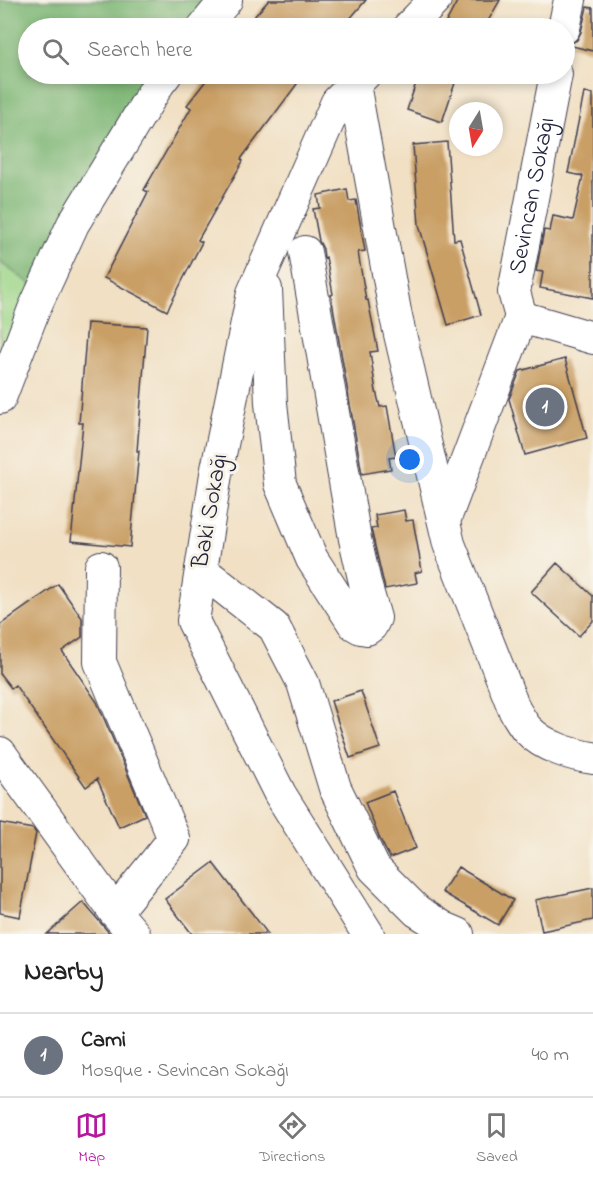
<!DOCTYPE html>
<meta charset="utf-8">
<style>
body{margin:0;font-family:"Indie Flower",sans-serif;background:#f6f6f6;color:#222}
.compass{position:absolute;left:449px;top:102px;width:54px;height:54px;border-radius:50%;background:#fff;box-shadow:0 3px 9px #0003;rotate:191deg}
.you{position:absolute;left:410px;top:460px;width:21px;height:21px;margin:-15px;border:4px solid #fff;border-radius:50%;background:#1a73e8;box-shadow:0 0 0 9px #1a73e833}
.badge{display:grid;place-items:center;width:39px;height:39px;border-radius:50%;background:#b5179e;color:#fff;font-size:20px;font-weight:700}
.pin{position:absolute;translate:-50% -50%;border:3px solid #fff;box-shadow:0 2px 6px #0006}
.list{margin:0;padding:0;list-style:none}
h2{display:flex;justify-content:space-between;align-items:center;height:78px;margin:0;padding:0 24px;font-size:26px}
h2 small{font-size:20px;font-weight:400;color:#767676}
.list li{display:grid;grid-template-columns:39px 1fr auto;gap:18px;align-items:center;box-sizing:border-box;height:84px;padding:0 24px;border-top:2px solid #e0e0e0}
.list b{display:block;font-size:22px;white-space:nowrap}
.list p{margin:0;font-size:20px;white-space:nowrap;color:#767676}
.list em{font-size:20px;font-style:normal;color:#767676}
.icon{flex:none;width:33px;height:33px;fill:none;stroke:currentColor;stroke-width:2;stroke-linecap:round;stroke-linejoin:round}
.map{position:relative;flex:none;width:593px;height:934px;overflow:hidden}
.search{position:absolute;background:#fff;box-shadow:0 3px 9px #0003;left:18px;right:18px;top:18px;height:66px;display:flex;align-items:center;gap:15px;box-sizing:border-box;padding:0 21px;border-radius:33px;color:#767676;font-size:22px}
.sheet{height:162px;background:#fff}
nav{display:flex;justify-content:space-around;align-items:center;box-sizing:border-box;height:84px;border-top:2px solid #e0e0e0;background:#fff;font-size:16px;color:#767676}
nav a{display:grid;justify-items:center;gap:3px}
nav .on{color:#b5179e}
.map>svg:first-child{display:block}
.green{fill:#9cd588;stroke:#5f7c62;stroke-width:1.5}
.forest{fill:#7db674;stroke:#506c58;stroke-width:1.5}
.building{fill:#c99f65}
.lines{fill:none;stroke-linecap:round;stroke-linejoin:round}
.minor-casing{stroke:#413e50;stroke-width:34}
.minor{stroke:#fff;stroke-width:32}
.labels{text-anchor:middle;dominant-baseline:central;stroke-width:6;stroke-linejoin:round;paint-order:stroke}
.street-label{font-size:24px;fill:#22223b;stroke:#f7f3e8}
</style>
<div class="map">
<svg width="593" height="934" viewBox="0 0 593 934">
<rect width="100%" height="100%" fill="#f7f3e8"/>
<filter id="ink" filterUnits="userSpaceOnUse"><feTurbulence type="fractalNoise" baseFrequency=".0167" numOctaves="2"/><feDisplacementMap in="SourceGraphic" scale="12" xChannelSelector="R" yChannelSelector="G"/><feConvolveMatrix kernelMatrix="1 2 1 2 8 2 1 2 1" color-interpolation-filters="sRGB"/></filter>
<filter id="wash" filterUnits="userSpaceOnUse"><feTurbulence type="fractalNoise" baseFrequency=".008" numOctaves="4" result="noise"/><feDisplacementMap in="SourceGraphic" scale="24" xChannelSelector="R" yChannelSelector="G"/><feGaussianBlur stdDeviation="1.35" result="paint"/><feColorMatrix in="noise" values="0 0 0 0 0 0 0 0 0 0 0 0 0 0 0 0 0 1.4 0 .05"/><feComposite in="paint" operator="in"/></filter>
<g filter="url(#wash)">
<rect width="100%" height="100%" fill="#f1e0c4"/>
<path class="green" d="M 0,262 L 35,287 L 0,357 Z"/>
<path class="forest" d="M 0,0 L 228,0 L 198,28 L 28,28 L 28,74 L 151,74 L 35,287 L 0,262 Z"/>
<g id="blocks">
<path class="building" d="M 269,0 L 366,0 L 342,28 L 267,28 L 254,17 Z
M 458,0 L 500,0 L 484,28 L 443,28 Z
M 587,7 L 593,8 L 593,51 L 568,45 L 577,40 L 581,32 Z
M 211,74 L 283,74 L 297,84 L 241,159 L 243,161 L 198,240 L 202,242 L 167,311 L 104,278 L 148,192 L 144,190 L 191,108 L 187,105 Z
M 419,74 L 458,74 L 442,122 L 407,110 Z
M 584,93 L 593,94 L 593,298 L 540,288 L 543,272 L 536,271 L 544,230 L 550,231 L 553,216 L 573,220 L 583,176 L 568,173 Z
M 447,142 L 454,240 L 460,239 L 481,315 L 448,325 L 419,225 L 413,145 Z
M 347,189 L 349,201 L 356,200 L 365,251 L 358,252 L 366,300 L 368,300 L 378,351 L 370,352 L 376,391 L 380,407 L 387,406 L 396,457 L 389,458 L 391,469 L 362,474 L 331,295 L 333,294 L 326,257 L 324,258 L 323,249 L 319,241 L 313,209 L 320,208 L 318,195 Z
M 87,323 L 147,327 L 137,451 L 139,451 L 130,547 L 71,541 L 83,423 L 79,423 Z
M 565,359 L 587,438 L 525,455 L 509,399 L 520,371 Z
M 404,510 L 406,521 L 413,520 L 422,571 L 415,573 L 417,583 L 385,589 L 371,529 L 377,528 L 375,515 Z
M 557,563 L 593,596 L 593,621 L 579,636 L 531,592 Z
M 58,584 L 82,618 L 82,637 L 62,651 L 97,702 L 145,815 L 119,827 L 97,779 L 86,787 L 15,685 L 11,688 L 0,674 L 0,625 Z
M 361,691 L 380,748 L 350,758 L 331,701 Z
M 393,791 L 416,848 L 390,858 L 379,837 L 365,802 Z
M 0,823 L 33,829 L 36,833 L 20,917 L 0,913 Z
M 213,863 L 268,934 L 192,934 L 165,899 Z
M 458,867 L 513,900 L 498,925 L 442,892 Z
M 593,888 L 593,920 L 542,931 L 535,900 Z
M 83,902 L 110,934 L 47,934 Z"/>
</g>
</g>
<g filter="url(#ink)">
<use href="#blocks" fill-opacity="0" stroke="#413e50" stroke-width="1.5"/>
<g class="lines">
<defs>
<g id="minor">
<path d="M 203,28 L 226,0"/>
<path d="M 408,28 L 435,0"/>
<path d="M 564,28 L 570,0"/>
<path d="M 365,74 L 337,102 L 253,293 L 216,474 L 193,621 L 280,794 L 368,934"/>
<path d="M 354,84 L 396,317 L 449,544 L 515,711 C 519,717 523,725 528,730 C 544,747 572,755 593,758"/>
<path d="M 266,289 L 271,403 L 280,484 L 312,559 L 354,624 L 361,628 L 367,629 L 371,626 L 375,618 L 366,587 L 355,539 L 305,252"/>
<path id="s1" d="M 521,317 L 514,292 L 556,74"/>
<path d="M 521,317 L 593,338"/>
<path d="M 0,398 L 34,309 L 73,224 L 159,83 L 166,74"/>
<path d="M 444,521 L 521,317"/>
<path d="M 101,567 L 100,662 L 174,839 L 115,912"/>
<path d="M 201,570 L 274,627 L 303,683 L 335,788 L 374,868 L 417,911 L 444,928 L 458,934"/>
<path d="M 0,753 L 115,912 L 134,934"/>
</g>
</defs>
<use href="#minor" class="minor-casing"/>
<use href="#minor" class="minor"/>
</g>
</g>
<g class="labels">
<g class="street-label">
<text stroke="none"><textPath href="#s1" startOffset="124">Sevincan Sokağı</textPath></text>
<text transform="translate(211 511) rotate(-80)">Baki Sokağı</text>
</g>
</g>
</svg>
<svg class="compass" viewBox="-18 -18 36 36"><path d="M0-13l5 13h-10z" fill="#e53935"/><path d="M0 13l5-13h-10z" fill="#767676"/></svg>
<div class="you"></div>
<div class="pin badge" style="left:545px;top:407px;background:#6b7280">1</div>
<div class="search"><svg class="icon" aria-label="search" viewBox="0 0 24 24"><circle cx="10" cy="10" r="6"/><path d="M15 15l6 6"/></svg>Search here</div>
</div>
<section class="sheet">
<h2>Nearby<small></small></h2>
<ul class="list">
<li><span class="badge" style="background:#6b7280">1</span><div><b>Cami</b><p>Mosque · Sevincan Sokağı</p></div><em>40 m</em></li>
</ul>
</section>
<nav>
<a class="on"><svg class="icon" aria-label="map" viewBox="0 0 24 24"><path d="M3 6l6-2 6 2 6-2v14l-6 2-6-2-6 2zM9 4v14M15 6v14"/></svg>Map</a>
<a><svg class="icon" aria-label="directions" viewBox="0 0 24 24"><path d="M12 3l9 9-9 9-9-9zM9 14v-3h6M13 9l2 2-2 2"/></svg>Directions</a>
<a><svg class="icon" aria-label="saved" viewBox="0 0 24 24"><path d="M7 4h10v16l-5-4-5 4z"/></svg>Saved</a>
</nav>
